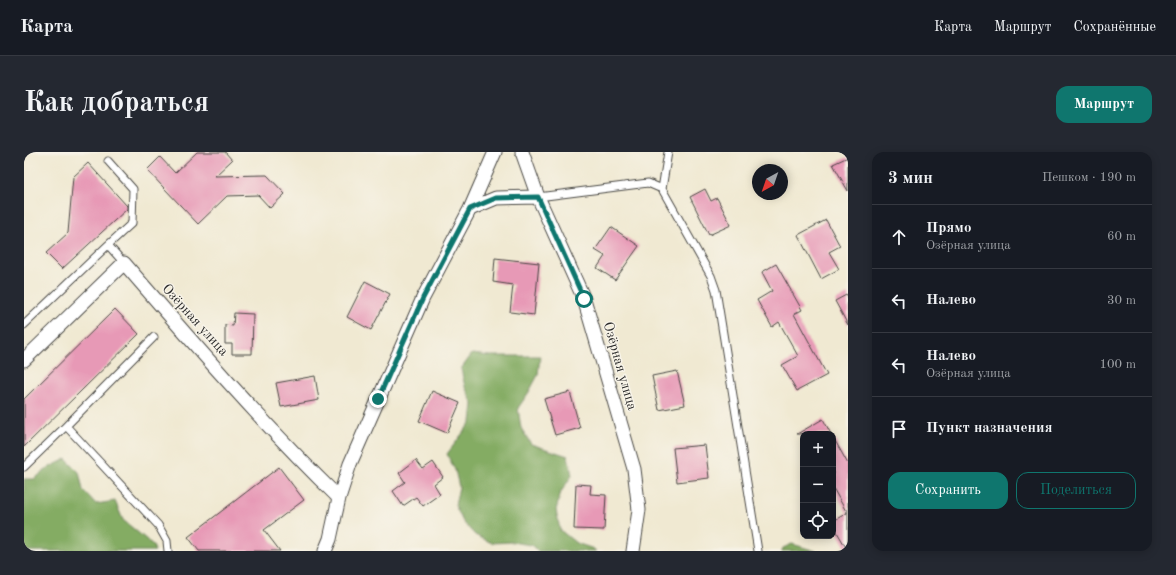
<!DOCTYPE html>
<html lang="ru">
<meta charset="utf-8">
<style>
body{margin:0;font-family:"Old Standard TT",serif;background:#242831;color:#f1f3f6}
.controls{position:absolute;right:12px;bottom:12px;display:grid;overflow:hidden;border-radius:8px;box-shadow:0 2px 10px #0003}
.controls button{width:36px;height:36px;display:grid;place-items:center;padding:0;border:0;border-bottom:1px solid #363941;background:#171b24;color:#f1f3f6;font:20px sans-serif}
.compass{position:absolute;left:728px;top:12px;width:36px;height:36px;border-radius:50%;background:#171b24;box-shadow:0 2px 10px #0003;rotate:220deg}
.stop{position:absolute;width:12px;height:12px;margin:-9px;border:3px solid #0f766e;border-radius:50%;background:#fff}
.stop.end{background:#0f766e;border-color:#fff;box-shadow:0 1px 4px #0008}
.list{margin:0;padding:0;list-style:none}
h2{display:flex;justify-content:space-between;align-items:center;height:52px;margin:0;padding:0 16px;font-size:17px}
h2 small{font-size:13px;font-weight:400;color:#9ea1a6}
.list li{display:grid;grid-template-columns:26px 1fr auto;gap:12px;align-items:center;box-sizing:border-box;height:64px;padding:0 16px;border-top:1px solid #363941}
.list b{display:block;font-size:15px;white-space:nowrap}
.list p{margin:0;font-size:13px;white-space:nowrap;color:#9ea1a6}
.list em{font-size:13px;font-style:normal;color:#9ea1a6}
.actions{display:flex;gap:8px;padding:12px 16px}
.actions a{flex:1;padding:9px 0;border:1px solid #0f766e;border-radius:12px;text-align:center;font-size:14px;color:#0f766e}
.actions .main{background:#0f766e;color:#fff}
.icon{flex:none;width:22px;height:22px;fill:none;stroke:currentColor;stroke-width:2;stroke-linecap:round;stroke-linejoin:round}
.map{position:relative;flex:none;width:824px;height:399px;overflow:hidden;border-radius:12px}
header{display:flex;align-items:center;gap:24px;box-sizing:border-box;height:56px;padding:0 20px;background:#171b24;border-bottom:1px solid #363941}
header strong{font-size:19px}
nav{display:flex;gap:22px;margin-inline-start:auto;font-size:14px}
.intro{display:flex;align-items:center;justify-content:space-between;box-sizing:border-box;height:96px;padding:0 24px}
h1{margin:0;font-size:28px}
.button{padding:10px 18px;border-radius:12px;background:#0f766e;color:#fff;font-size:14px;font-weight:700}
main{display:flex;gap:24px;padding:0 24px}
aside{flex:1;background:#171b24;border-radius:12px;box-shadow:0 2px 10px #0003}
.map>svg:first-child{display:block}
.forest{fill:#84ac63;stroke:#586c47}
.building{fill:#e799b6}
.lines{fill:none;stroke-linecap:round;stroke-linejoin:round}
.service-casing{stroke:#494844;stroke-width:9}
.minor-casing{stroke:#494844;stroke-width:15}
.service{stroke:#fff;stroke-width:7}
.minor{stroke:#fff;stroke-width:13}
.route{stroke:#0f766e;stroke-width:5}
.labels{text-anchor:middle;dominant-baseline:central;stroke-width:3;stroke-linejoin:round;paint-order:stroke}
.street-label{font-size:14px;fill:#2b2b2b;stroke:#f7f3e8}
</style>
<header>
<strong>Карта</strong>
<nav><a>Карта</a><a>Маршрут</a><a>Сохранённые</a></nav>
</header>
<div class="intro"><h1>Как добраться</h1><a class="button">Маршрут</a></div>
<main>
<div class="map">
<svg width="824" height="399" viewBox="0 0 824 399">
<rect width="100%" height="100%" fill="#f7f3e8"/>
<filter id="ink" filterUnits="userSpaceOnUse"><feTurbulence type="fractalNoise" baseFrequency=".025" numOctaves="2"/><feDisplacementMap in="SourceGraphic" scale="8" xChannelSelector="R" yChannelSelector="G"/><feConvolveMatrix kernelMatrix="1 2 1 2 8 2 1 2 1" color-interpolation-filters="sRGB"/></filter>
<filter id="wash" filterUnits="userSpaceOnUse"><feTurbulence type="fractalNoise" baseFrequency=".012" numOctaves="4" result="noise"/><feDisplacementMap in="SourceGraphic" scale="16" xChannelSelector="R" yChannelSelector="G"/><feGaussianBlur stdDeviation="0.9" result="paint"/><feColorMatrix in="noise" values="0 0 0 0 0 0 0 0 0 0 0 0 0 0 0 0 0 1.4 0 .05"/><feComposite in="paint" operator="in"/></filter>
<g filter="url(#wash)">
<rect width="100%" height="100%" fill="#f0e9d2"/>
<path class="forest" d="M 448,202 L 466,204 L 516,204 L 514,223 L 505,240 L 494,256 L 497,276 L 507,292 L 544,304 L 548,323 L 537,340 L 532,358 L 536,378 L 552,391 L 570,397 L 572,399 L 514,399 L 507,393 L 488,390 L 468,391 L 451,383 L 439,370 L 431,353 L 435,335 L 431,318 L 423,302 L 447,270 L 449,252 L 441,235 L 437,217 Z
M 42,307 L 55,320 L 59,338 L 72,352 L 91,349 L 99,368 L 129,393 L 131,399 L 0,399 L 0,327 L 10,327 L 26,315 Z
M 768,392 L 792,399 L 757,399 L 759,396 Z"/>
<g id="blocks">
<path class="building" d="M 173,0 L 201,0 L 208,8 L 191,24 L 243,23 L 261,42 L 246,56 L 234,43 L 203,44 L 174,72 L 123,18 L 136,5 L 151,21 Z
M 824,5 L 824,39 L 809,12 Z
M 64,11 L 103,54 L 103,57 L 38,117 L 22,101 L 44,81 L 49,25 Z
M 681,37 L 687,49 L 693,46 L 707,73 L 685,83 L 666,45 Z
M 802,68 L 816,94 L 805,100 L 815,117 L 797,127 L 774,83 Z
M 587,75 L 615,94 L 591,128 L 573,116 L 581,104 L 571,98 Z
M 471,106 L 515,111 L 510,163 L 486,160 L 489,133 L 469,130 Z
M 752,112 L 778,158 L 770,162 L 803,223 L 773,239 L 758,213 L 774,204 L 755,170 L 748,175 L 733,148 L 748,139 L 738,120 Z
M 341,129 L 366,142 L 347,178 L 323,165 Z
M 824,142 L 824,173 L 811,149 Z
M 91,157 L 115,182 L 0,295 L 0,247 Z
M 210,161 L 229,162 L 228,202 L 208,202 L 208,192 L 201,192 L 201,173 L 209,174 Z
M 653,219 L 661,253 L 635,258 L 628,224 Z
M 291,224 L 295,248 L 257,255 L 252,231 Z
M 408,239 L 436,251 L 423,281 L 395,269 Z
M 546,240 L 556,276 L 531,283 L 520,247 Z
M 799,267 L 807,282 L 773,282 Z
M 809,285 L 824,312 L 824,399 L 809,373 L 809,369 L 823,361 L 809,336 Z
M 681,293 L 685,326 L 653,330 L 649,296 Z
M 392,308 L 399,317 L 409,310 L 419,325 L 410,332 L 416,342 L 399,354 L 392,345 L 379,354 L 369,339 L 381,330 L 375,321 Z
M 255,315 L 280,348 L 240,378 L 256,399 L 175,399 L 164,385 Z
M 552,332 L 567,333 L 566,342 L 582,343 L 580,378 L 550,377 Z"/>
</g>
</g>
<g filter="url(#ink)">
<use href="#blocks" fill-opacity="0" stroke="#494844" stroke-width="1"/>
<g class="lines">
<defs>
<path id="service" d="M 84,9 L 109,37 L 108,71 L 84,93 L 100,111
M 638,37 L 644,0
M 514,45 L 624,31 L 638,37 L 687,124 L 692,138 L 734,399
M 0,173 L 84,93
M 42,274 L 130,185
M 0,315 L 42,274 L 134,373 L 143,389 L 144,399"/>
<path id="minor" d="M 498,0 L 514,45 L 560,147 L 610,317 L 615,358 L 609,399
M 446,57 L 472,46 L 514,45
M 0,208 L 100,111 C 169,191 239,272 315,346
M 301,399 L 306,387 L 315,346 L 326,312 L 399,146 L 446,57 L 471,0"/>
</defs>
<use href="#service" class="service-casing"/>
<use href="#minor" class="minor-casing"/>
<use href="#service" class="service"/>
<use href="#minor" class="minor"/>
</g>
</g>
<g class="lines" filter="url(#ink)">
<path class="route" d="M 354,247 L 399,146 L 446,57 L 472,46 L 514,45 L 560,147"/>
</g>
<g class="labels">
<g class="street-label">
<text transform="translate(171 168) rotate(48)">Озёрная улица</text>
<text transform="translate(596 214) rotate(74)">Озёрная улица</text>
</g>
</g>
</svg>
<div class="controls">
<button>+</button>
<button>−</button>
<button><svg class="icon" aria-label="locate" viewBox="0 0 24 24"><circle cx="12" cy="12" r="6"/><path d="M12 2v4M12 18v4M2 12h4M18 12h4"/></svg></button>
</div>
<svg class="compass" viewBox="-18 -18 36 36"><path d="M0-13l5 13h-10z" fill="#e53935"/><path d="M0 13l5-13h-10z" fill="#9ea1a6"/></svg>
<div class="stop" style="left:560px;top:147px"></div>
<div class="stop end" style="left:354px;top:247px"></div>
</div>
<aside>
<h2>3 мин<small>Пешком · 190 m</small></h2>
<ul class="list">
<li><svg class="icon" aria-label="ahead" viewBox="0 0 24 24"><path d="M12 20V5M6 11l6-6 6 6"/></svg><div><b>Прямо</b><p>Озёрная улица</p></div><em>60 m</em></li>
<li><svg class="icon" aria-label="left" viewBox="0 0 24 24"><path d="M17 20v-9H6M10 6l-5 5 5 5"/></svg><div><b>Налево</b></div><em>30 m</em></li>
<li><svg class="icon" aria-label="left" viewBox="0 0 24 24"><path d="M17 20v-9H6M10 6l-5 5 5 5"/></svg><div><b>Налево</b><p>Озёрная улица</p></div><em>100 m</em></li>
<li><svg class="icon" aria-label="arrive" viewBox="0 0 24 24"><path d="M6 21V4h12l-3 4 3 4H6"/></svg><div><b>Пункт назначения</b></div></li>
</ul>
<div class="actions"><a class="main">Сохранить</a><a>Поделиться</a></div>
</aside>
</main>
